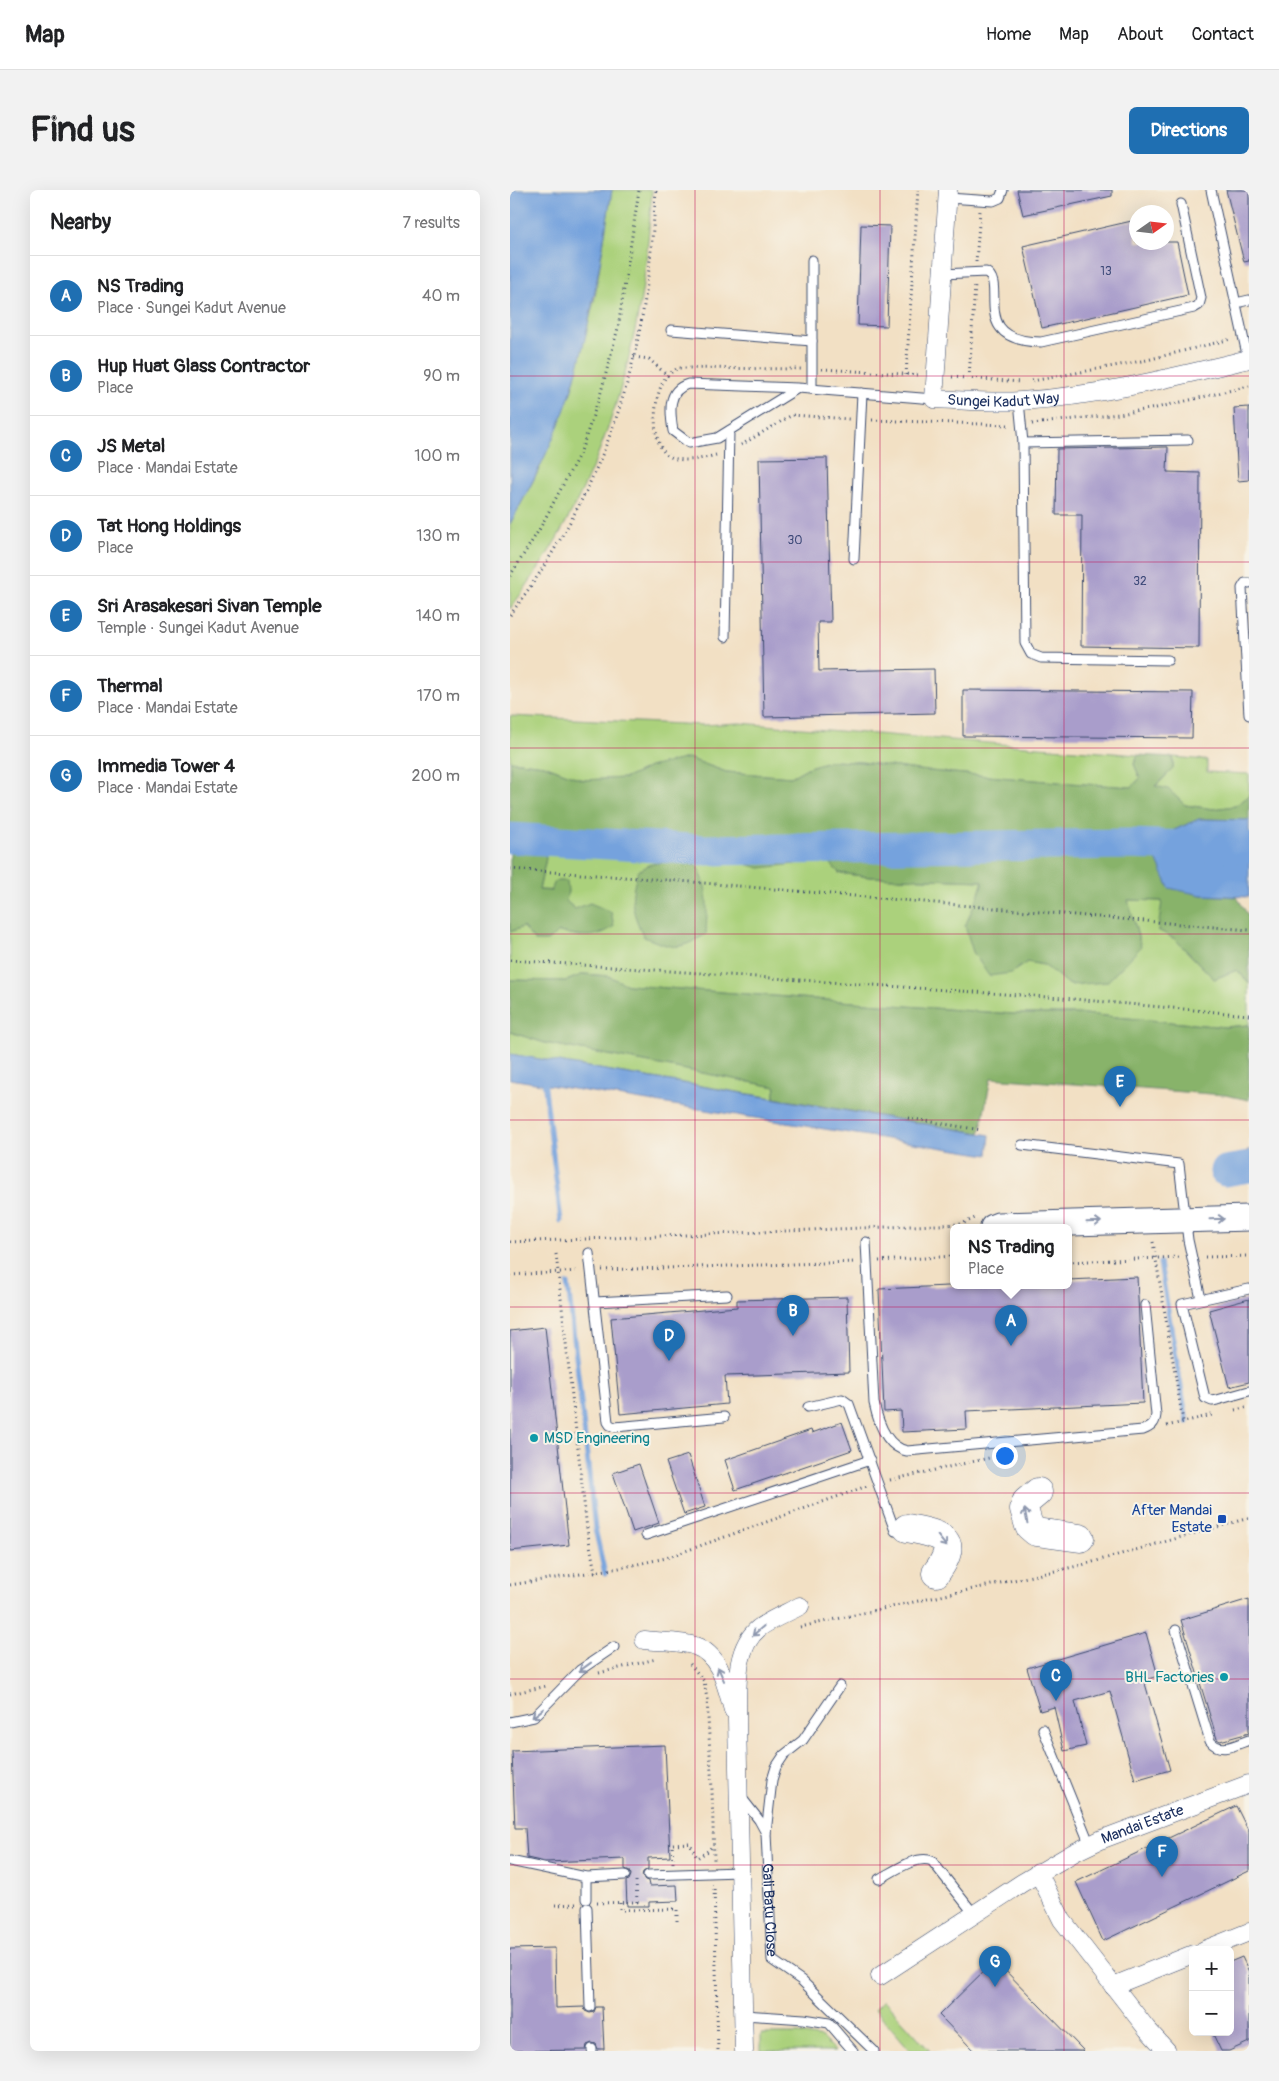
<!DOCTYPE html>
<meta charset="utf-8">
<style>
body{margin:0;font-family:Pangolin,sans-serif;background:#f2f2f2;color:#202124}
.controls{position:absolute;right:15px;bottom:15px;display:grid;overflow:hidden;border-radius:8px;box-shadow:0 5px 20px #0002}
.controls button{width:45px;height:45px;display:grid;place-items:center;padding:0;border:0;border-bottom:1px solid #e0e0e0;background:#fff;color:#202124;font:25px sans-serif}
.compass{position:absolute;left:619px;top:15px;width:45px;height:45px;border-radius:50%;background:#fff;box-shadow:0 5px 20px #0002;rotate:76deg}
.you{position:absolute;left:494px;top:1265px;width:18px;height:18px;margin:-12px;border:4px solid #fff;border-radius:50%;background:#1a73e8;box-shadow:0 0 0 8px #1a73e833}
.badge{display:grid;place-items:center;width:32px;height:32px;border-radius:50%;background:#1f6fb2;color:#fff;font-size:16px;font-weight:700}
.pin{position:absolute;translate:-50% -41px;filter:drop-shadow(0 1px 2px #0008)}
.pin::after{content:'';position:absolute;top:26px;width:18px;height:15px;background:inherit;clip-path:polygon(0 0,100% 0,50% 100%)}
.popup{position:absolute;left:440px;top:1034px;width:122px;height:65px;box-sizing:border-box;display:grid;place-content:center;border-radius:8px;background:#fff;filter:drop-shadow(0 1px 4px #0005);font-size:16px;white-space:nowrap;color:#757577}
.popup b{font-size:19px;color:#202124}
.popup::after{content:'';position:absolute;left:50%;top:100%;margin-left:-10px;border:10px solid transparent;border-top-color:#fff}
.list{margin:0;padding:0;list-style:none}
h2{display:flex;justify-content:space-between;align-items:center;height:65px;margin:0;padding:0 20px;font-size:21px}
h2 small{font-size:16px;font-weight:400;color:#757577}
.list li{display:grid;grid-template-columns:32px 1fr auto;gap:15px;align-items:center;box-sizing:border-box;height:80px;padding:0 20px;border-top:1px solid #e0e0e0}
.list b{display:block;font-size:19px;white-space:nowrap}
.list p{margin:0;font-size:16px;white-space:nowrap;color:#757577}
.list em{font-size:16px;font-style:normal;color:#757577}
.map{position:relative;flex:none;width:739px;height:1861px;overflow:hidden;border-radius:8px}
header{display:flex;align-items:center;gap:30px;box-sizing:border-box;height:70px;padding:0 25px;background:#fff;border-bottom:1px solid #e0e0e0}
header strong{font-size:24px}
nav{display:flex;gap:28px;margin-inline-start:auto;font-size:18px}
.intro{display:flex;align-items:center;justify-content:space-between;box-sizing:border-box;height:120px;padding:0 30px}
h1{margin:0;font-size:35px}
.button{padding:12px 22px;border-radius:8px;background:#1f6fb2;color:#fff;font-size:18px;font-weight:700}
main{display:flex;gap:30px;padding:0 30px}
aside{flex:1;background:#fff;border-radius:8px;box-shadow:0 5px 20px #0002}
.map>svg:first-child{display:block}
.green{fill:#abd17b;stroke:#63806c}
.forest{fill:#88b36b;stroke:#527164}
.water{fill:#74a2dd;stroke:#48689e}
.lines{fill:none;stroke-linecap:round;stroke-linejoin:round}
.stream{stroke:#74a2dd;stroke-width:5}
.river{stroke:#74a2dd;stroke-width:31}
.building{fill:#a99dcb}
.lane-casing{stroke:#3b4a6d;stroke-width:11}
.street-casing{stroke:#3b4a6d;stroke-width:19}
.secondary-casing{stroke:#3b4a6d;stroke-width:27}
.primary-casing{stroke:#3b4a6d;stroke-width:29}
.path{stroke:#3b4a6d;stroke-width:3;stroke-dasharray:1 4;stroke-linecap:butt}
.lane{stroke:#fff;stroke-width:9}
.street{stroke:#fff;stroke-width:18}
.secondary{stroke:#fff;stroke-width:25}
.primary{stroke:#fff;stroke-width:28}
.oneway{stroke:#8d97ae}
.grid{fill:none;stroke:#c2185b;stroke-width:1;stroke-opacity:0.55}
.culture-dot{fill:#0f9aa8;stroke:#f7f3e8;stroke-width:2}
.transit-dot{fill:#1a4fb4;stroke:#f7f3e8;stroke-width:2}
.labels{text-anchor:middle;dominant-baseline:central;stroke-width:4;stroke-linejoin:round;paint-order:stroke}
.number-label{font-size:12px;fill:#3e4a79}
.street-label{font-size:15px;fill:#1b2f5e;stroke:#f7f3e8}
.culture-label{font-size:15px;fill:#0d838f;stroke:#f7f3e8;text-anchor:start}
.transit-label{font-size:15px;fill:#164399;stroke:#f7f3e8;text-anchor:end}
</style>
<header>
<strong>Map</strong>
<nav><a>Home</a><a>Map</a><a>About</a><a>Contact</a></nav>
</header>
<div class="intro"><h1>Find us</h1><a class="button">Directions</a></div>
<main>
<aside>
<h2>Nearby<small>7 results</small></h2>
<ul class="list">
<li><span class="badge">A</span><div><b>NS Trading</b><p>Place · Sungei Kadut Avenue</p></div><em>40 m</em></li>
<li><span class="badge">B</span><div><b>Hup Huat Glass Contractor</b><p>Place</p></div><em>90 m</em></li>
<li><span class="badge">C</span><div><b>JS Metal</b><p>Place · Mandai Estate</p></div><em>100 m</em></li>
<li><span class="badge">D</span><div><b>Tat Hong Holdings</b><p>Place</p></div><em>130 m</em></li>
<li><span class="badge">E</span><div><b>Sri Arasakesari Sivan Temple</b><p>Temple · Sungei Kadut Avenue</p></div><em>140 m</em></li>
<li><span class="badge">F</span><div><b>Thermal</b><p>Place · Mandai Estate</p></div><em>170 m</em></li>
<li><span class="badge">G</span><div><b>Immedia Tower 4</b><p>Place · Mandai Estate</p></div><em>200 m</em></li>
</ul>
</aside>
<div class="map">
<svg width="739" height="1861" viewBox="0 0 739 1861">
<rect width="100%" height="100%" fill="#f7f3e8"/>
<filter id="ink" filterUnits="userSpaceOnUse"><feTurbulence type="fractalNoise" baseFrequency=".02" numOctaves="2"/><feDisplacementMap in="SourceGraphic" scale="10" xChannelSelector="R" yChannelSelector="G"/><feConvolveMatrix kernelMatrix="1 2 1 2 8 2 1 2 1" color-interpolation-filters="sRGB"/></filter>
<filter id="wash" filterUnits="userSpaceOnUse"><feTurbulence type="fractalNoise" baseFrequency=".0096" numOctaves="4" result="noise"/><feDisplacementMap in="SourceGraphic" scale="20" xChannelSelector="R" yChannelSelector="G"/><feGaussianBlur stdDeviation="1.12" result="paint"/><feColorMatrix in="noise" values="0 0 0 0 0 0 0 0 0 0 0 0 0 0 0 0 0 1.4 0 .05"/><feComposite in="paint" operator="in"/></filter>
<g filter="url(#wash)">
<rect width="100%" height="100%" fill="#f2e0c4"/>
<path class="green" d="M 102,0 L 142,0 C 139,38 137,76 130,114 C 110,228 70,326 0,419 L 0,334 L 28,282 L 62,200 L 85,107 Z
M 0,526 L 193,535 L 229,533 L 628,565 L 624,574 L 630,588 L 622,597 L 559,593 L 408,580 L 351,572 L 319,571 L 299,577 L 281,587 L 216,582 L 178,568 L 140,577 L 116,588 L 73,590 L 34,575 L 0,571 Z
M 663,567 L 697,570 L 697,582 L 739,584 L 739,606 L 726,616 L 703,619 L 675,615 L 658,600 L 645,597 L 663,579 Z
M 163,643 L 188,649 L 210,667 L 285,674 L 299,665 L 315,667 L 329,683 L 360,687 L 473,691 L 469,704 L 501,783 L 517,772 L 534,775 L 560,795 L 618,710 L 653,711 L 648,740 L 665,749 L 704,789 L 727,780 L 739,793 L 739,835 L 715,837 L 574,824 L 502,824 L 118,795 L 98,786 L 74,784 L 56,791 L 0,790 L 0,742 L 13,737 L 25,751 L 49,742 L 71,746 L 65,719 L 55,711 L 58,701 L 29,700 L 36,668 L 32,655 L 92,660 L 114,649 Z
M 0,842 L 35,853 L 266,897 L 264,908 L 0,864 Z
M 374,1810 L 420,1861 L 401,1861 L 365,1819 Z
M 251,1844 L 289,1844 L 312,1848 L 325,1861 L 251,1861 Z"/>
<path class="forest" d="M 628,565 L 663,567 L 663,579 L 645,596 L 658,599 L 675,615 L 703,619 L 725,616 L 739,606 L 739,630 L 689,629 L 653,645 L 619,648 L 618,658 L 643,662 L 691,705 L 727,707 L 739,727 L 739,793 L 727,780 L 704,789 L 665,749 L 648,740 L 652,711 L 618,710 L 631,757 L 597,792 L 560,795 L 534,775 L 517,772 L 501,783 L 479,786 L 463,762 L 455,736 L 469,704 L 473,691 L 360,687 L 329,683 L 315,667 L 299,665 L 285,674 L 250,678 L 210,667 L 188,649 L 163,643 L 114,649 L 92,660 L 32,655 L 36,668 L 29,700 L 41,701 L 45,691 L 57,691 L 58,701 L 56,711 L 65,719 L 80,713 L 101,722 L 104,736 C 86,750 70,746 49,742 L 37,751 L 25,751 L 13,737 L 0,742 L 0,571 L 34,575 L 73,590 L 116,588 L 140,577 L 178,568 L 216,582 L 281,587 L 299,577 L 319,571 L 351,572 L 408,580 L 559,593 L 622,597 L 630,588 L 624,574 Z
M 167,671 L 186,675 C 200,696 197,719 196,744 C 168,761 164,759 134,747 C 121,720 119,711 128,681 L 141,674 Z
M 74,784 L 98,786 L 118,795 L 502,824 L 574,824 L 715,837 L 739,835 L 739,910 L 715,905 L 481,888 L 470,943 L 264,908 L 266,897 L 35,853 L 0,842 L 0,790 L 56,791 Z"/>
<path class="water" d="M 0,0 L 102,0 C 91,67 81,134 62,198 C 48,244 23,292 0,334 Z
M 689,629 L 739,630 L 739,707 L 691,705 L 659,698 L 643,662 L 618,658 L 619,648 L 653,645 Z
M 0,864 L 480,945 L 478,965 L 0,889 Z
M 739,959 L 739,988 L 722,991 L 717,969 L 733,964 Z"/>
<g class="lines">
<path class="stream" d="M 34,890 L 51,1031
M 650,1073 L 677,1232
M 58,1094 L 85,1338 L 95,1384"/>
<path class="river" d="M 0,648 L 195,660 L 618,654 L 739,658
M 715,981 L 739,977"/>
</g>
<g id="blocks">
<path class="building" d="M 507,0 L 602,0 L 602,6 L 513,25 Z
M 716,0 L 739,0 L 739,71 L 734,72 Z
M 626,30 L 626,52 L 667,52 L 678,105 L 532,138 L 513,56 Z
M 351,35 L 380,36 L 377,136 L 348,135 Z
M 739,217 L 739,290 L 728,291 L 724,218 Z
M 658,257 L 657,282 L 690,283 L 689,458 L 571,456 L 572,325 L 546,325 L 547,259 Z
M 317,268 L 321,432 L 308,432 L 309,481 L 424,479 L 425,523 L 254,527 L 249,269 Z
M 453,500 L 683,502 L 682,548 L 453,546 Z
M 627,1087 L 633,1213 L 456,1221 L 457,1239 L 392,1242 L 391,1221 L 374,1222 L 369,1099 L 461,1095 L 558,1095 L 558,1090 Z
M 337,1107 L 339,1182 L 215,1186 L 217,1214 L 110,1224 L 101,1128 L 227,1117 L 227,1110 Z
M 739,1109 L 739,1192 L 719,1197 L 699,1120 Z
M 35,1137 L 59,1355 L 0,1361 L 0,1141 Z
M 332,1232 L 342,1260 L 225,1300 L 215,1270 L 301,1240 L 302,1243 Z
M 178,1265 L 195,1317 L 174,1324 L 156,1272 Z
M 129,1274 L 149,1333 L 123,1342 L 103,1283 Z
M 739,1409 L 739,1543 L 710,1551 L 707,1549 L 671,1430 Z
M 636,1443 L 648,1486 L 634,1490 L 660,1580 L 625,1590 L 600,1501 L 565,1511 L 576,1556 L 554,1561 L 544,1517 L 530,1521 L 517,1478 Z
M 155,1555 L 160,1667 L 138,1668 L 138,1679 L 133,1682 L 132,1686 L 135,1690 L 138,1691 L 139,1696 L 167,1695 L 168,1711 L 139,1712 L 139,1716 L 117,1716 L 116,1691 L 119,1690 L 121,1685 L 120,1681 L 115,1679 L 115,1669 L 35,1672 L 17,1668 L 15,1638 L 5,1638 L 2,1561 Z
M 726,1616 L 739,1642 L 739,1681 L 593,1751 L 566,1692 Z
M 45,1758 L 46,1818 L 74,1817 L 75,1821 L 80,1823 L 84,1822 L 86,1817 L 92,1817 L 94,1859 L 88,1859 L 86,1854 L 82,1853 L 77,1855 L 76,1860 L 0,1861 L 0,1759 Z
M 732,1767 L 739,1782 L 739,1852 L 719,1861 L 711,1861 L 702,1842 L 720,1842 L 720,1772 Z
M 485,1770 L 574,1861 L 464,1861 L 429,1825 Z"/>
</g>
</g>
<g filter="url(#ink)">
<use href="#blocks" fill-opacity="0" stroke="#3b4a6d" stroke-width="1"/>
<g class="lines">
<defs>
<g id="lane">
<path d="M 701,0 L 738,169"/>
<path d="M 438,8 L 483,11 L 490,8 L 493,0"/>
<path d="M 432,84 L 476,82 C 498,94 458,151 531,152 L 684,118 L 689,115 L 691,108 L 671,14"/>
<path d="M 726,113 L 739,110"/>
<path d="M 161,140 L 302,151"/>
<path d="M 288,198 L 207,248 L 179,253 L 163,241 C 160,222 157,200 178,194 L 288,198 L 424,209"/>
<path d="M 302,199 L 302,70"/>
<path d="M 509,211 L 513,253 L 515,453 L 521,464 L 531,468 L 658,470"/>
<path d="M 513,253 L 678,250"/>
<path d="M 344,369 L 352,203"/>
<path d="M 739,393 L 735,393 L 732,398 L 739,525"/>
<path d="M 215,447 L 219,241"/>
<path d="M 512,955 L 669,974 L 678,1050 L 691,1109"/>
<path d="M 356,1052 L 364,1213 C 368,1232 376,1257 397,1261 L 633,1240 C 641,1237 645,1234 646,1225 L 635,1115"/>
<path d="M 79,1063 L 98,1232 L 100,1235 L 105,1237 L 214,1227"/>
<path d="M 739,1099 L 672,1114 L 695,1208 L 702,1211 L 707,1210 L 739,1201"/>
<path d="M 85,1112 L 217,1105"/>
<path d="M 298,1217 L 332,1209 L 339,1214 L 385,1341"/>
<path d="M 136,1345 L 360,1270"/>
<path d="M 666,1440 L 700,1551 C 710,1564 725,1555 739,1550"/>
<path d="M 0,1532 L 24,1527 L 70,1480 L 104,1457"/>
<path d="M 533,1539 L 580,1655"/>
<path id="s1" d="M 231,1607 L 249,1630 L 256,1643 L 262,1770 L 291,1790 L 364,1861"/>
<path d="M 256,1643 L 262,1590 L 266,1577 L 274,1565 L 293,1550 L 330,1496"/>
<path d="M 0,1671 L 76,1687 L 115,1685"/>
<path d="M 138,1685 L 230,1682"/>
<path d="M 76,1687 L 76,1709"/>
<path d="M 369,1689 C 383,1682 407,1664 422,1671 L 464,1724"/>
<path d="M 77,1718 L 80,1817"/>
<path d="M 234,1825 L 294,1829 L 319,1833 L 343,1861"/>
<path d="M 82,1859 L 82,1861"/>
</g>
<g id="street">
<path id="s2" d="M 438,0 L 424,209 C 452,210 482,213 511,211 C 589,206 664,187 739,169"/>
<path d="M 134,1450 C 149,1452 172,1451 185,1456 C 211,1465 216,1496 223,1520"/>
<path d="M 528,1682 L 552,1730 L 637,1839 L 657,1861"/>
<path d="M 694,1760 L 739,1742"/>
<path id="s3" d="M 370,1786 L 512,1693 L 565,1662 L 590,1650 L 739,1594"/>
<path d="M 603,1796 L 683,1764"/>
<path d="M 234,1861 L 227,1530 C 228,1500 223,1459 249,1438 C 261,1429 277,1423 290,1416"/>
</g>
<path id="secondary" d="M 483,1037 L 488,1035 L 739,1028"/>
<path id="primary" d="M 528,1302 L 516,1312 L 514,1319 L 519,1336 L 526,1342 L 570,1348
M 397,1338 C 428,1344 453,1347 426,1383"/>
</defs>
<use href="#lane" class="lane-casing"/>
<use href="#street" class="street-casing"/>
<use href="#secondary" class="secondary-casing"/>
<use href="#primary" class="primary-casing"/>
<path class="path" d="M 466,72 L 470,21
M 124,167 L 139,169 L 158,186
M 312,179 L 409,185
M 396,185 L 408,0
M 442,187 L 511,192
M 459,188 L 465,95
M 522,191 L 637,170 L 721,149
M 362,230 L 498,235
M 522,234 L 609,224 L 646,218 L 739,196
M 231,255 L 282,225 L 339,229
M 206,265 C 192,269 165,275 154,262 C 140,245 144,203 156,187 C 159,183 164,181 168,178 L 291,179
M 0,386 L 29,340 L 71,261 L 91,202 L 108,138 L 129,0
M 0,425 C 58,348 102,260 124,166 C 137,112 142,56 146,0
M 0,679 L 170,691 L 739,740
M 0,770 L 552,808 L 739,825
M 398,928 L 471,940
M 0,1052 L 452,1034 L 465,1028
M 643,1052 L 673,1231
M 46,1064 L 77,1339 L 85,1382
M 695,1067 L 739,1066
M 369,1071 L 444,1066
M 558,1072 L 671,1067
M 92,1080 L 346,1072
M 0,1085 L 68,1081
M 725,1220 L 739,1217
M 657,1236 L 702,1225
M 380,1290 L 479,1268
M 0,1395 L 109,1378 L 156,1368 L 357,1296
M 290,1437 L 572,1375 L 739,1328
M 180,1474 L 194,1491 L 197,1509 L 202,1600 L 204,1670
M 89,1483 L 146,1469
M 0,1504 L 37,1496
M 163,1673 L 162,1654 L 180,1653 L 187,1668 L 198,1661 L 203,1655
M 204,1694 L 208,1861
M 87,1713 L 127,1712 L 126,1690
M 110,1713 L 110,1720 L 167,1719 L 167,1731
M 45,1715 L 66,1714"/>
<use href="#lane" class="lane"/>
<use href="#street" class="street"/>
<use href="#secondary" class="secondary"/>
<use href="#primary" class="primary"/>
</g>
<defs><path id="oneway-shaft" d="M-6 0H5M1.5-3L5.5 0L1.5 3" fill="none" stroke-width="1.6" stroke-linecap="round" stroke-linejoin="round" transform="scale(1.25)"/></defs>
<g class="oneway">
<use href="#oneway-shaft" transform="translate(707 1029) rotate(-2)"/>
<use href="#oneway-shaft" transform="translate(584 1032) rotate(-2)"/>
<use href="#oneway-shaft" transform="translate(516 1326) rotate(-101)"/>
<use href="#oneway-shaft" transform="translate(432 1351) rotate(51)"/>
<use href="#oneway-shaft" transform="translate(248 1441) rotate(139)"/>
<use href="#oneway-shaft" transform="translate(75 1477) rotate(144)"/>
<use href="#oneway-shaft" transform="translate(211 1484) rotate(-114)"/>
<use href="#oneway-shaft" transform="translate(28 1523) rotate(142)"/>
</g>
</g>
<path class="grid" d="M 185,0 L 185,1861M 370,0 L 370,1861M 554,0 L 554,1861M 0,186 L 739,186M 0,372 L 739,372M 0,558 L 739,558M 0,744 L 739,744M 0,930 L 739,930M 0,1117 L 739,1117M 0,1303 L 739,1303M 0,1489 L 739,1489M 0,1675 L 739,1675"/>
<g class="culture-dot">
<circle cx="24" cy="1248" r="5"/>
<circle cx="714" cy="1487" r="5"/>
</g>
<rect class="transit-dot" x="707" y="1324" width="10" height="10" rx="2.5"/>
<g class="labels">
<g class="number-label">
<text x="596" y="81">13</text>
<text x="285" y="350">30</text>
<text x="630" y="391">32</text>
</g>
<g class="street-label">
<text stroke="none"><textPath href="#s2" startOffset="279">Sungei Kadut Way</textPath></text>
<text stroke="none"><textPath href="#s3" startOffset="304">Mandai Estate</textPath></text>
<text stroke="none"><textPath href="#s1" startOffset="121">Gali Batu Close</textPath></text>
</g>
<g class="culture-label">
<text x="34" y="1248">MSD Engineering</text>
<text x="704" y="1487" text-anchor="end">BHL Factories</text>
</g>
<g class="transit-label">
<text x="702" y="1320">After Mandai<tspan x="702" dy="17">Estate</tspan></text>
</g>
</g>
</svg>
<div class="controls">
<button>+</button>
<button>−</button>
</div>
<svg class="compass" viewBox="-18 -18 36 36"><path d="M0-13l5 13h-10z" fill="#e53935"/><path d="M0 13l5-13h-10z" fill="#757577"/></svg>
<div class="you"></div>
<div class="pin badge" style="left:501px;top:1156px">A</div>
<div class="popup"><b>NS Trading</b>Place</div>
<div class="pin badge" style="left:283px;top:1146px">B</div>
<div class="pin badge" style="left:546px;top:1511px">C</div>
<div class="pin badge" style="left:159px;top:1171px">D</div>
<div class="pin badge" style="left:610px;top:917px">E</div>
<div class="pin badge" style="left:652px;top:1687px">F</div>
<div class="pin badge" style="left:485px;top:1797px">G</div>
</div>
</main>
